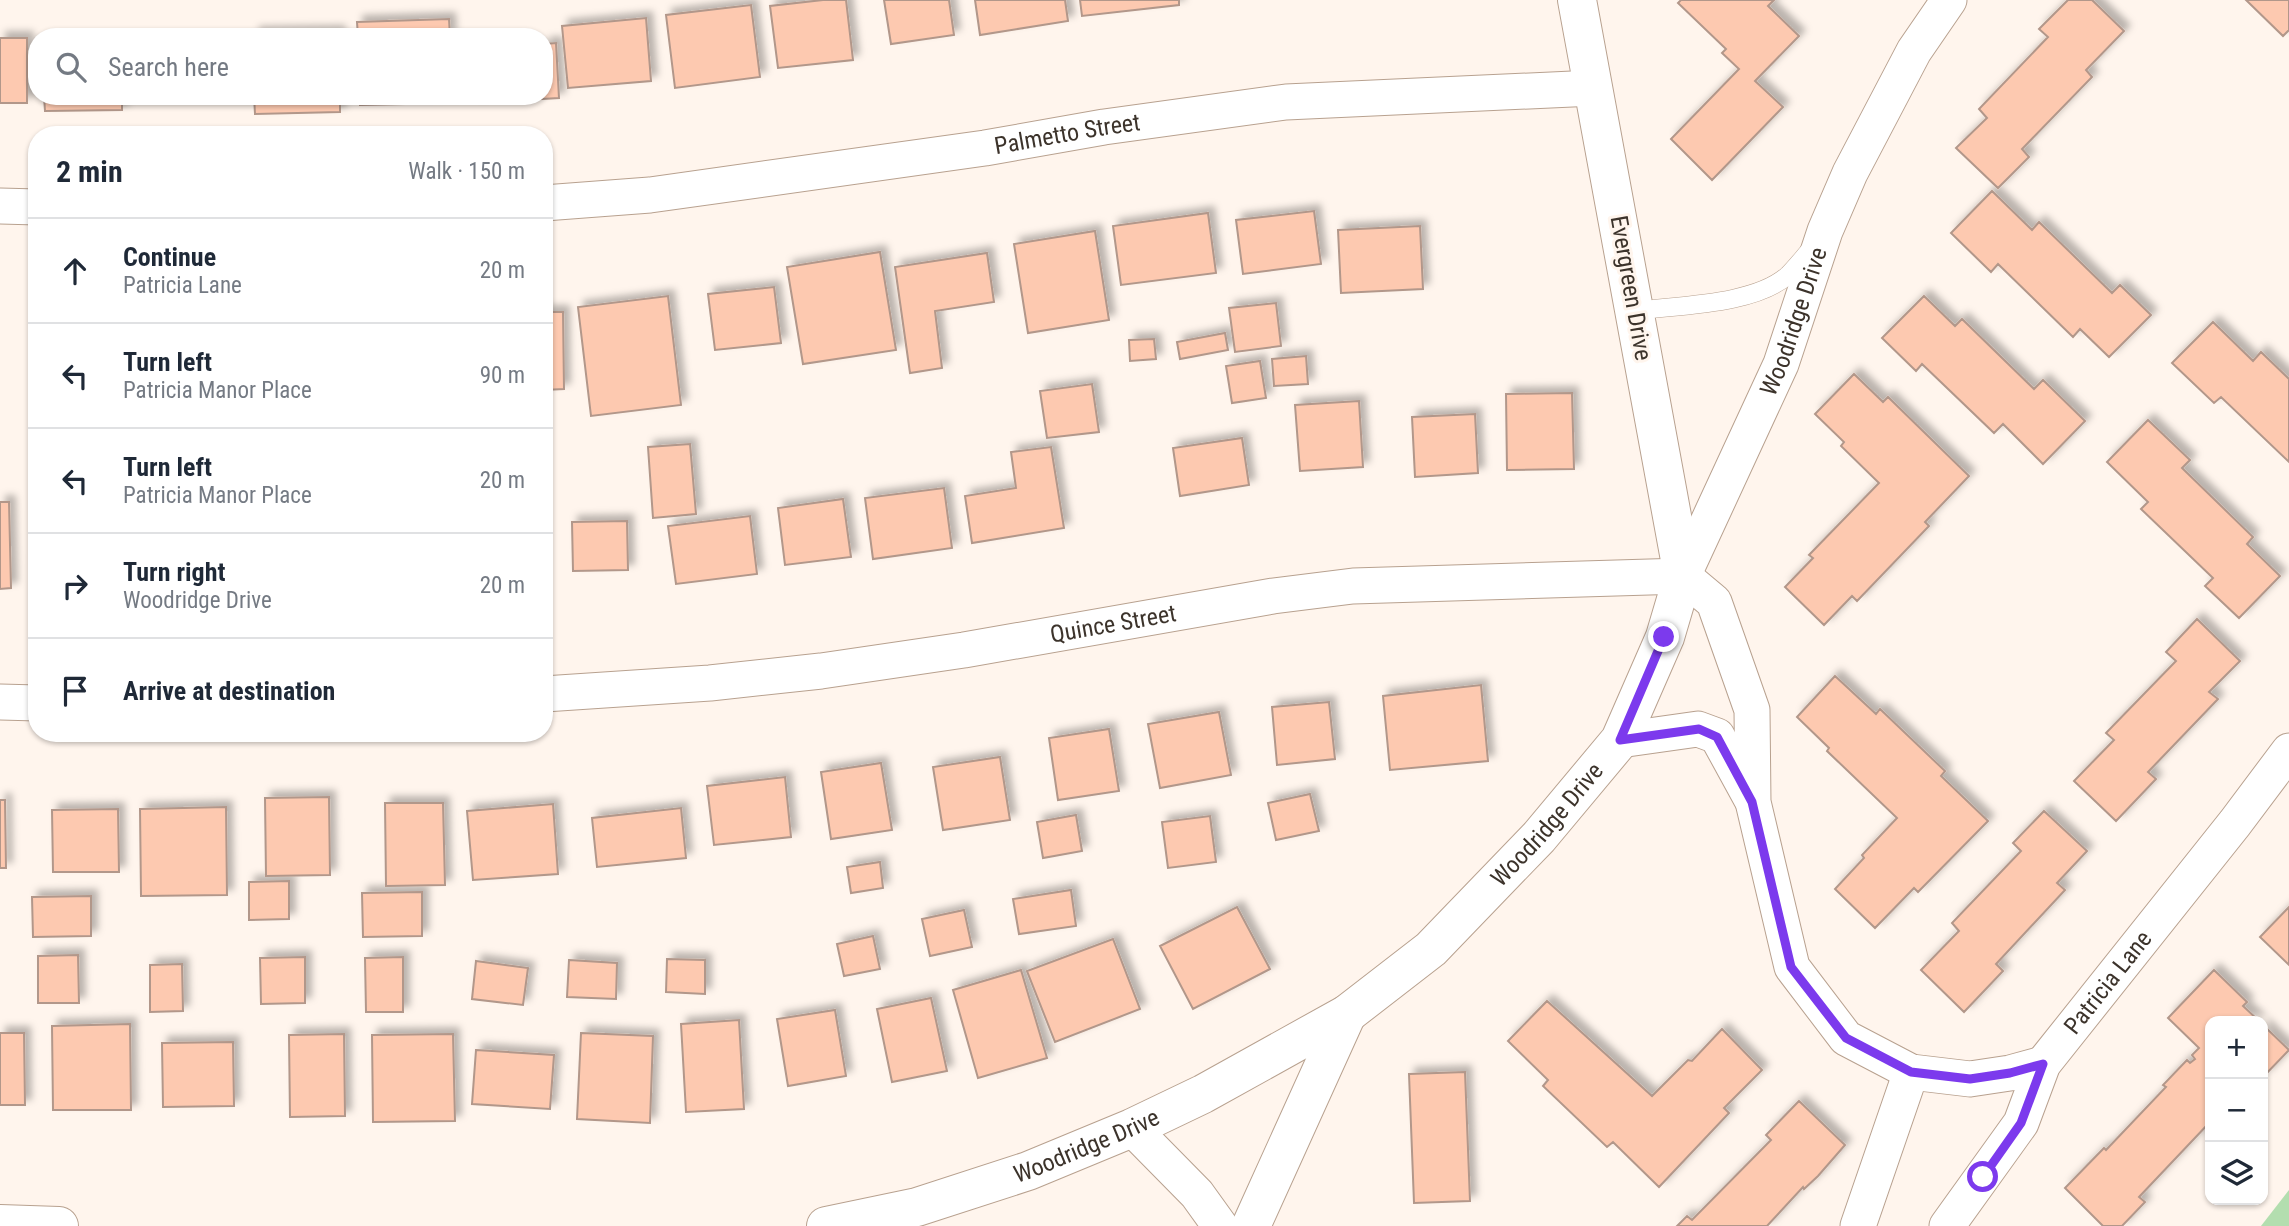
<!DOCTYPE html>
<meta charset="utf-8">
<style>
body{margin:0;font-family:"Roboto Condensed",sans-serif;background:#f2f2f3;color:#1f2937}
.controls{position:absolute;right:21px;bottom:21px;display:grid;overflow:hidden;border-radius:14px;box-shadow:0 2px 5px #0004}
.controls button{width:63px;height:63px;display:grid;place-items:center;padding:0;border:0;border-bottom:2px solid #e0e1e3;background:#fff;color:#1f2937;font:35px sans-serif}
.stop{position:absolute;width:21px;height:21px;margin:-16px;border:5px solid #7c3aed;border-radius:50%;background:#fff}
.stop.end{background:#7c3aed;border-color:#fff;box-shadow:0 2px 7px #0008}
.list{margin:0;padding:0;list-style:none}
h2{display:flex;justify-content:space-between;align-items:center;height:91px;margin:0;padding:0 28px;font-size:30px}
h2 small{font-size:23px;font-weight:400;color:#747a83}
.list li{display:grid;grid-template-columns:46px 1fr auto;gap:21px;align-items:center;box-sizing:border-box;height:105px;padding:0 28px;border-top:2px solid #e0e1e3}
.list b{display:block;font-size:26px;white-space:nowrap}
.list p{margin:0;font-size:23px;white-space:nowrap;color:#747a83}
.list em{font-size:23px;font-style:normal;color:#747a83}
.icon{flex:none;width:38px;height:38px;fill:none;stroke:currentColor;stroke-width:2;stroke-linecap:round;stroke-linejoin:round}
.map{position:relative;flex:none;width:2289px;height:1226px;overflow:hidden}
.search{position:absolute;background:#fff;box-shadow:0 2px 5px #0004;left:28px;top:28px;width:525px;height:77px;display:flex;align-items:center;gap:18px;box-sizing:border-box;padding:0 24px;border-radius:28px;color:#747a83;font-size:26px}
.panel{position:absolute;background:#fff;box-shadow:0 2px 5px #0004;left:28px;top:126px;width:525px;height:616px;border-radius:28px}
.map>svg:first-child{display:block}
.green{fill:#b3deaf}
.building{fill:#fdc9b0;stroke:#b2978a;stroke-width:2;filter:url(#shadow)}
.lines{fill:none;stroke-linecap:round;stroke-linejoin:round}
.lane-casing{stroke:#b8a18f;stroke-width:19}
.street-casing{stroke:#b8a18f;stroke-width:37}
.secondary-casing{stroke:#b8a18f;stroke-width:40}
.lane{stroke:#fff;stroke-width:18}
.street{stroke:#fff;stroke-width:35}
.secondary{stroke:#fff;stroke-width:38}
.route{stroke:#7c3aed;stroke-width:9}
.labels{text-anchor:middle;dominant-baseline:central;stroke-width:6;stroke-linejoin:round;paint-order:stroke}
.street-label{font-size:24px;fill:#3c332b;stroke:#fff5ed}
</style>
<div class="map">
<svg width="2289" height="1226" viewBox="0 0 2289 1226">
<defs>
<filter id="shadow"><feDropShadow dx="6" dy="-6" stdDeviation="3.5" flood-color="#0004"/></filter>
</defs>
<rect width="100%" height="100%" fill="#fff5ed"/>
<path class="green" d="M 2289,1190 L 2289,1226 L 2261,1226 Z"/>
<path class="building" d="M 823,0 L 846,0 L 853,60 L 778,68 L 770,6 Z
M 884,0 L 949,0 L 954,35 L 891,44 Z
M 975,0 L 1065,0 L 1068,21 L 980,35 Z
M 1080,0 L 1179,0 L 1179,5 L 1082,16 Z
M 1681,0 L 1774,0 L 1768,6 L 1799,36 L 1755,81 L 1783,107 L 1712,180 L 1671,139 L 1739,69 L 1722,53 L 1726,49 L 1678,3 Z
M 2068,0 L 2092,0 L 2124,31 L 2086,70 L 2092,77 L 2022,149 L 2029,157 L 1998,188 L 1956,148 L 1987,118 L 1979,109 L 2048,37 L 2039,29 Z
M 2246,0 L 2289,0 L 2289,30 L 2283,36 Z
M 751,5 L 760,77 L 675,88 L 666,15 Z
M 646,18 L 651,81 L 568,88 L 562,26 Z
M 449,19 L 450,37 L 358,37 L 357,22 Z
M 339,32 L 339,37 L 254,37 L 254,33 Z
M 0,38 L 27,38 L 27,103 L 0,103 Z
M 556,43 L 559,98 L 472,103 L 472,96 L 544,96 L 544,44 Z
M 44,96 L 122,96 L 122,110 L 45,111 Z
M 173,96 L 222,96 L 222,99 L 173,100 Z
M 254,96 L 340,96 L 340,112 L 255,114 Z
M 360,96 L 452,96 L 452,103 L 360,105 Z
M 1992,191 L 2032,230 L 2039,222 L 2112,293 L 2120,285 L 2151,315 L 2109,357 L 2080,329 L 2073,337 L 1998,264 L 1991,272 L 1951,233 Z
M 1314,211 L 1321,264 L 1243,274 L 1236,220 Z
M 1208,213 L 1216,273 L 1121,285 L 1113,226 Z
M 1420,226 L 1423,289 L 1341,293 L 1338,230 Z
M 1095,231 L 1109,320 L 1028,333 L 1014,244 Z
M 880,252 L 896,350 L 803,364 L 787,267 Z
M 987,253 L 994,302 L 935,311 L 942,368 L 910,373 L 895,267 Z
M 774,287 L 781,343 L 715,350 L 708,294 Z
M 668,296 L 681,405 L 591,416 L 578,307 Z
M 1924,296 L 1955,326 L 1962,319 L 2034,389 L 2043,380 L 2085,421 L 2043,464 L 2003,424 L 1994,433 L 1922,364 L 1916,371 L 1882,338 Z
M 1276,303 L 1281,346 L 1235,352 L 1229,308 Z
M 544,312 L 563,312 L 564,389 L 544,390 Z
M 2213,322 L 2253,361 L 2261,352 L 2289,379 L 2289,462 L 2221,397 L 2214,403 L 2172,363 Z
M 1225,333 L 1228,350 L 1180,359 L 1177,342 Z
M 1154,339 L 1156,359 L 1130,361 L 1129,340 Z
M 1306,356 L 1308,384 L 1274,386 L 1272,359 Z
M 1260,361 L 1266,398 L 1232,403 L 1226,366 Z
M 1854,374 L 1883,402 L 1888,397 L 1969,476 L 1925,522 L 1929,526 L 1857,601 L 1852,596 L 1824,625 L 1785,587 L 1813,558 L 1809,555 L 1879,483 L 1841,446 L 1844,442 L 1815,414 Z
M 1092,384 L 1099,432 L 1047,438 L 1040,391 Z
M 1572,393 L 1574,469 L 1507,470 L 1506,394 Z
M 1359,401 L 1363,467 L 1300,471 L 1295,405 Z
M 1475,414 L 1478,473 L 1415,477 L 1412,417 Z
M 2148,420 L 2190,460 L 2182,468 L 2253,537 L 2247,544 L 2280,576 L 2239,618 L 2205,586 L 2213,578 L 2141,509 L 2148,502 L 2107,462 Z
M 1242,438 L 1249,485 L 1180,496 L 1173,448 Z
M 690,444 L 696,514 L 653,518 L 648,447 Z
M 1051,447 L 1064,528 L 972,543 L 965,496 L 1016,488 L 1011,452 Z
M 944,488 L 952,548 L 873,559 L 865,498 Z
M 843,499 L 851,557 L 785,565 L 778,508 Z
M 0,502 L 9,502 L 11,588 L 0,589 Z
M 750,516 L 757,574 L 676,584 L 668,526 Z
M 627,521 L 628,570 L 573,571 L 572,522 Z
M 2197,619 L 2240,661 L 2209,692 L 2218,699 L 2148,772 L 2156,779 L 2116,821 L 2074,781 L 2114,740 L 2106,733 L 2176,661 L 2166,652 Z
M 1835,676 L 1876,714 L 1880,709 L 1945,771 L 1941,776 L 1988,821 L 1918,892 L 1914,888 L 1875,928 L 1835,889 L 1864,858 L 1862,855 L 1897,818 L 1827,751 L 1829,748 L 1797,717 Z
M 1481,685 L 1488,761 L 1390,770 L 1383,696 Z
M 1329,702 L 1335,759 L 1277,765 L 1272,707 Z
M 1219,712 L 1231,775 L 1160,788 L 1148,724 Z
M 1109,729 L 1119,791 L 1058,800 L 1049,738 Z
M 1000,757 L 1010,820 L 943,830 L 933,767 Z
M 881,763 L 892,830 L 831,839 L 821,772 Z
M 785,777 L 791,837 L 714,845 L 707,786 Z
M 1310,794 L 1319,831 L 1276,840 L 1268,803 Z
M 329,797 L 330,875 L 266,876 L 265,798 Z
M 0,800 L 5,800 L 6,868 L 0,868 Z
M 385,803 L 443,803 L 445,885 L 386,886 Z
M 553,804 L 558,874 L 473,880 L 467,811 Z
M 226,807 L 227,895 L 141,896 L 140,809 Z
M 681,808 L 686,858 L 597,867 L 592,818 Z
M 118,809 L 119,872 L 53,872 L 52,810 Z
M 2044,811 L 2087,851 L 2057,883 L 2065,890 L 1996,964 L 2003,971 L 1964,1012 L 1921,970 L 1959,931 L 1952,923 L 2021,851 L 2013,843 Z
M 1076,815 L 1082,851 L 1043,858 L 1037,822 Z
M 1210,816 L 1216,862 L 1168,868 L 1162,822 Z
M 880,862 L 883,888 L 851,893 L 847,867 Z
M 289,881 L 289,919 L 249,920 L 249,882 Z
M 1071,890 L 1076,926 L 1019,934 L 1013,899 Z
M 422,892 L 422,936 L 363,937 L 362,893 Z
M 91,896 L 91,936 L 33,937 L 32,897 Z
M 1237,907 L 1270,969 L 1193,1009 L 1160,946 Z
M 2289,907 L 2289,965 L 2260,937 Z
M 964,910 L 972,947 L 930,956 L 922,919 Z
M 873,936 L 880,969 L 844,976 L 837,944 Z
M 1113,939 L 1140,1009 L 1055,1042 L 1027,971 Z
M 78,955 L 79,1003 L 38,1003 L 38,956 Z
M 305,957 L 305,1003 L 261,1004 L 260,958 Z
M 403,957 L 403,1012 L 366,1012 L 365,958 Z
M 667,959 L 705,960 L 705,994 L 666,992 Z
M 569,960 L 617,963 L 616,999 L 567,997 Z
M 476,961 L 528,968 L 523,1005 L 472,999 Z
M 182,964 L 183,1011 L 150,1012 L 150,965 Z
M 1021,970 L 1047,1058 L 978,1078 L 953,990 Z
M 2214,970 L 2247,1002 L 2243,1006 L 2259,1021 L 2210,1021 L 2210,1122 L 2139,1197 L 2145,1202 L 2122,1226 L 2103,1226 L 2065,1188 L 2104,1148 L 2106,1150 L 2166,1087 L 2163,1085 L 2187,1060 L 2190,1063 L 2195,1059 L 2192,1055 L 2199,1048 L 2168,1018 Z
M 931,998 L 947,1071 L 892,1082 L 877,1009 Z
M 1547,1001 L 1652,1096 L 1688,1060 L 1692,1061 L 1722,1029 L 1762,1070 L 1724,1108 L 1729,1113 L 1659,1187 L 1613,1142 L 1607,1147 L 1543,1086 L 1548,1080 L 1508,1041 Z
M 835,1010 L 846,1076 L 788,1086 L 777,1019 Z
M 739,1020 L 744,1109 L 686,1112 L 681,1024 Z
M 130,1024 L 131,1110 L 53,1110 L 52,1026 Z
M 2263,1025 L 2289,1050 L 2263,1077 Z
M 0,1033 L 24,1033 L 25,1105 L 0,1105 Z
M 581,1033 L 653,1036 L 650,1123 L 577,1119 Z
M 344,1034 L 345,1116 L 290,1117 L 289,1035 Z
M 453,1034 L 455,1121 L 373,1122 L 372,1035 Z
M 233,1042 L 234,1106 L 163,1107 L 162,1043 Z
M 476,1050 L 554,1055 L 550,1109 L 472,1104 Z
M 1465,1072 L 1470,1201 L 1414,1203 L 1409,1074 Z
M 1799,1101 L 1845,1145 L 1818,1176 L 1804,1189 L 1803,1187 L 1767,1226 L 1677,1226 L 1687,1216 L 1692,1220 L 1771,1140 L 1766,1135 Z"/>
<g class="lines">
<defs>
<path id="lane" d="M 1635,311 C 1678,305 1755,305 1788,275 C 1796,267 1803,258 1810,250"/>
<g id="street">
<path id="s1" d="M 544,203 L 650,195 L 985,148 L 1104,127 L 1286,102 L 1594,88"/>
<path d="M 0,206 L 37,207"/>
<path d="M 1683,576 L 1714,602 L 1752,710 L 1753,802 L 1792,967 L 1846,1038 L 1911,1072 L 1970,1079 L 2010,1073 L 2043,1064"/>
<path id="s2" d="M 1683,576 L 1781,364 L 1825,231 L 1850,173 L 1914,51 L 1949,0"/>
<path id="s3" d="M 544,694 L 710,683 L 821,671 L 964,650 L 1273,596 L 1353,586 L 1683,576"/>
<path d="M 0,702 L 37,703"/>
<path d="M 1620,740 L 1698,729 L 1717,736 L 1751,798"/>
<path d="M 1132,1128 L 1197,1194 L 1220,1226"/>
<path d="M 1858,1226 L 1911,1072"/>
<path id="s4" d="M 1947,1226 L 2021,1123 L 2043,1064 L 2235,823 L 2289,751"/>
</g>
<g id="secondary">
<path d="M 0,1224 L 59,1226"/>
<path id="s5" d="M 826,1226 L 917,1207 L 1028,1171 L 1132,1128 L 1203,1094 L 1347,1014 L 1431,949 L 1539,837 L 1620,740 L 1665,637 L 1683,576 L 1577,0"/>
<path d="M 1251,1226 L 1347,1014"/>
</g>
</defs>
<use href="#lane" class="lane-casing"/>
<use href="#street" class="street-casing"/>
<use href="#secondary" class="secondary-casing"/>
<use href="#lane" class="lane"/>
<use href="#street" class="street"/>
<use href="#secondary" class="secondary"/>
</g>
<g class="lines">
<path class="route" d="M 1664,637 L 1620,740 L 1699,729 L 1717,737 L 1752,802 L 1791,967 L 1846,1038 L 1911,1072 L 1970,1079 L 2010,1073 L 2043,1064 L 2021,1123 L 1983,1177"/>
</g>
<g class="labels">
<g class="street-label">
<text stroke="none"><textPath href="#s1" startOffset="528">Palmetto Street</textPath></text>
<text transform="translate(1631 288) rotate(80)">Evergreen Drive</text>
<text stroke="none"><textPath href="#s2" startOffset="278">Woodridge Drive</textPath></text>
<text stroke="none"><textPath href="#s3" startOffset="574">Quince Street</textPath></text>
<text stroke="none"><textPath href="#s5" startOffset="842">Woodridge Drive</textPath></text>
<text stroke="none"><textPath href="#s4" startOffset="294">Patricia Lane</textPath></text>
<text stroke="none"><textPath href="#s5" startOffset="273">Woodridge Drive</textPath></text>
</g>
</g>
</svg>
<div class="controls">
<button>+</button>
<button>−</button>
<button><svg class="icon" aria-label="layers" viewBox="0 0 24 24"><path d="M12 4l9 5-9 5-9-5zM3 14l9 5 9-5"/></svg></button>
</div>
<div class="stop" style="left:1983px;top:1177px"></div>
<div class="stop end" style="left:1664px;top:637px"></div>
<div class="search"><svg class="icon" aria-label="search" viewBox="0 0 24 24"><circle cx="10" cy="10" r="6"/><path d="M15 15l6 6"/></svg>Search here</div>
<section class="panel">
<h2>2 min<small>Walk · 150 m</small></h2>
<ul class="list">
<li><svg class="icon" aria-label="ahead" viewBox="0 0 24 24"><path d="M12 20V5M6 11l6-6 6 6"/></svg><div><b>Continue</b><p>Patricia Lane</p></div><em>20 m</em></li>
<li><svg class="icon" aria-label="left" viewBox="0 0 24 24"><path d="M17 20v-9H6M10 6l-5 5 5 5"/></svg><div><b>Turn left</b><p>Patricia Manor Place</p></div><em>90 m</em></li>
<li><svg class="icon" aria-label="left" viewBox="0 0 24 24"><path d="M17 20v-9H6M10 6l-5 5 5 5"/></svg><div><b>Turn left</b><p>Patricia Manor Place</p></div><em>20 m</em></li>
<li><svg class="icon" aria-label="right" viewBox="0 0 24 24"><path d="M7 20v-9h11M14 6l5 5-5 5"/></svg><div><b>Turn right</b><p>Woodridge Drive</p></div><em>20 m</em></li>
<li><svg class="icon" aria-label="arrive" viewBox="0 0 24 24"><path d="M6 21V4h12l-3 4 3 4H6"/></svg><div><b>Arrive at destination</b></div></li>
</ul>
</section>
</div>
